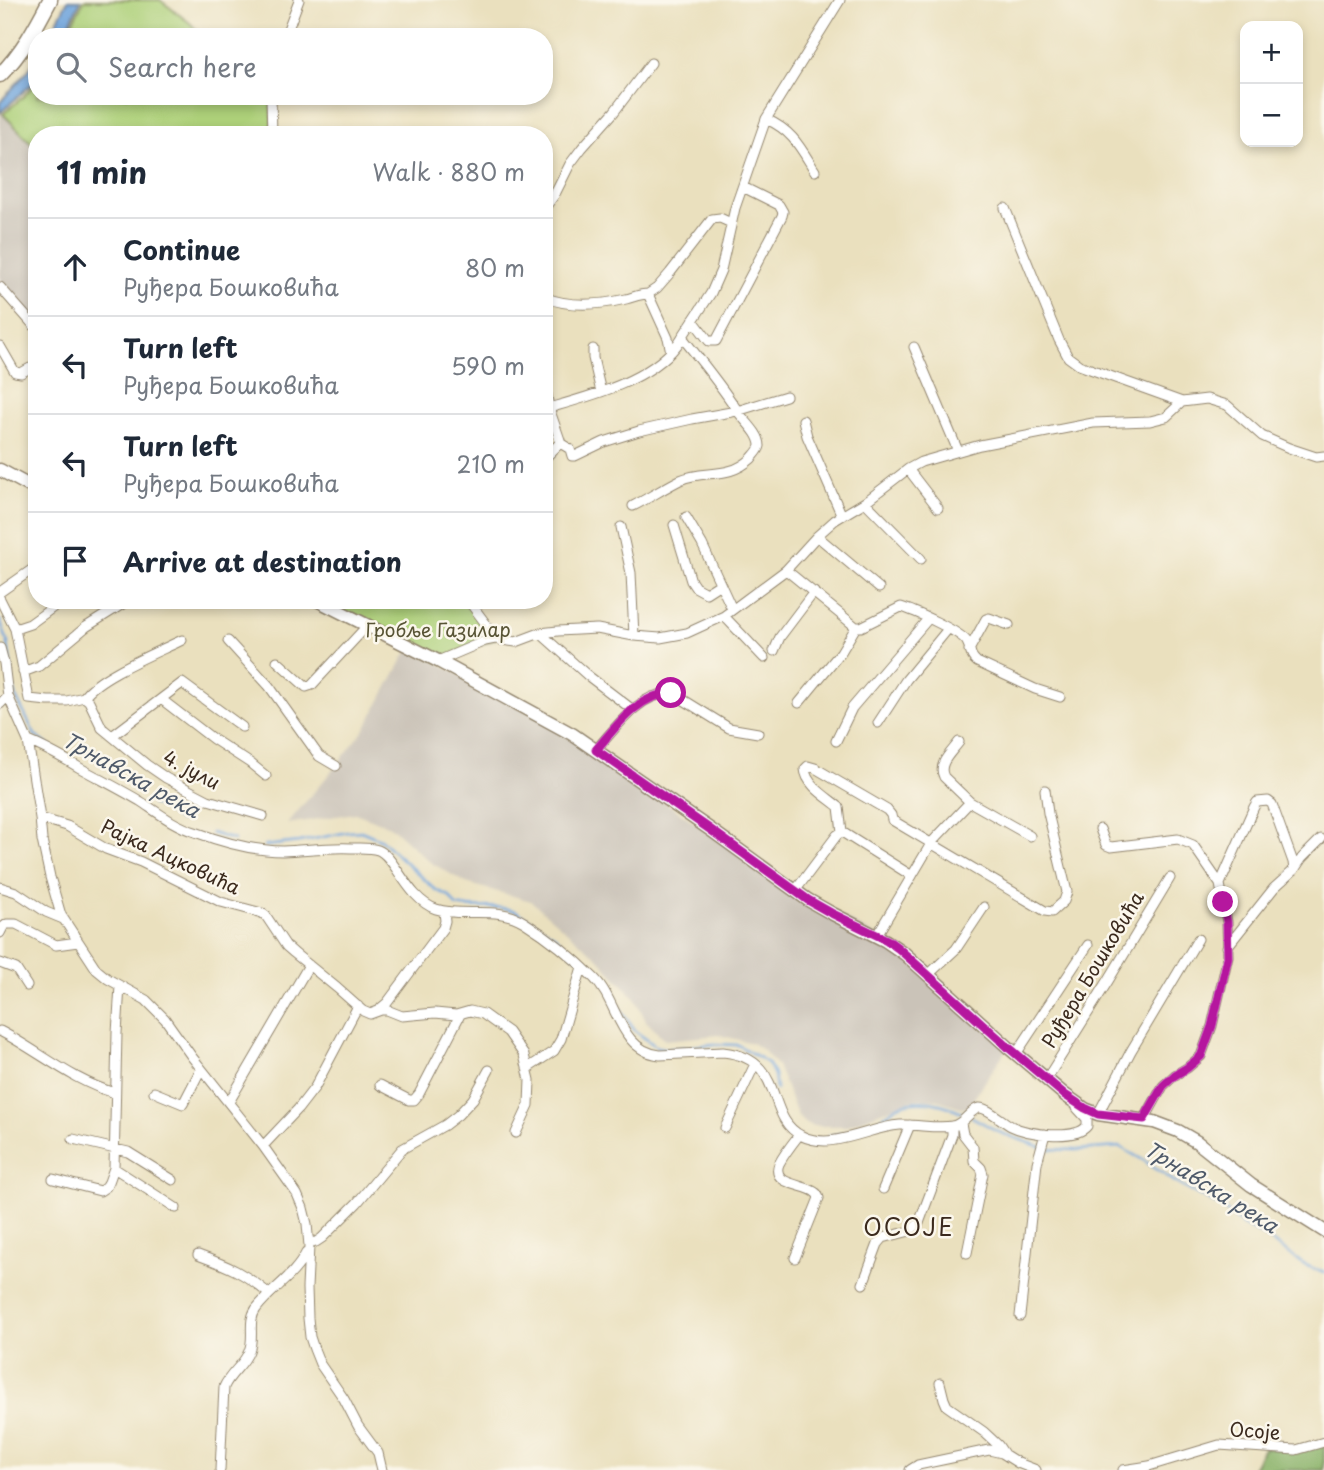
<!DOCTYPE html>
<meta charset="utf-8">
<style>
body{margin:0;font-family:"Playpen Sans",sans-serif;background:#f2f2f3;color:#1f2937}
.controls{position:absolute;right:21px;top:21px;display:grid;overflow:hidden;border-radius:14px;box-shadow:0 4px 10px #0003}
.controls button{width:63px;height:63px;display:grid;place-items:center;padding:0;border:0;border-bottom:2px solid #e0e1e3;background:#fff;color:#1f2937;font:35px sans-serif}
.stop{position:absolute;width:21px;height:21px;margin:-16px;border:5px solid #b5179e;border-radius:50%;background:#fff}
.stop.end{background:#b5179e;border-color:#fff;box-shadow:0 2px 7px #0008}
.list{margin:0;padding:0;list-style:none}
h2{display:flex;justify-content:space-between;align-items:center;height:91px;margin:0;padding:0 28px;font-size:30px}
h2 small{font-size:23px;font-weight:400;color:#747a83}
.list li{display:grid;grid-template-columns:46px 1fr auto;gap:21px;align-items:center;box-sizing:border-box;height:98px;padding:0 28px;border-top:2px solid #e0e1e3}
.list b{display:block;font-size:26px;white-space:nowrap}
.list p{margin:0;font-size:23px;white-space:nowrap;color:#747a83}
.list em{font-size:23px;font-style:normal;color:#747a83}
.icon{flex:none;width:38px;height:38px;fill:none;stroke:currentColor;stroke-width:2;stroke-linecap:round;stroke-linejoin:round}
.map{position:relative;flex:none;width:1324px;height:1470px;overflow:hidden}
.search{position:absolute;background:#fff;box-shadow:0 4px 10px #0003;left:28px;top:28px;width:525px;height:77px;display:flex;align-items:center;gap:18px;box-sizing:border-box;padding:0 24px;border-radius:28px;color:#747a83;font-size:26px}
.panel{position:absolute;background:#fff;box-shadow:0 4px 10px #0003;left:28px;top:126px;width:525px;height:483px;border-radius:28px}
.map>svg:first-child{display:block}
.industrial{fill:#cac3b8}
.green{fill:#add079;stroke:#747d4c;stroke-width:2}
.forest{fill:#8ab269;stroke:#626e44;stroke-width:2}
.water{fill:#6da3db;stroke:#54667c;stroke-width:2}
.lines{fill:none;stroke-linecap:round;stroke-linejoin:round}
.stream{stroke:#6da3db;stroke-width:2.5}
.minor-casing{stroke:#92856e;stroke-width:11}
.secondary-casing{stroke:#92856e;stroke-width:15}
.primary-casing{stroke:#92856e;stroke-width:17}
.minor{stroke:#fff;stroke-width:9}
.secondary{stroke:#fff;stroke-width:12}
.primary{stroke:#fff;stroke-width:14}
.route{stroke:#b5179e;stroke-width:9}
.labels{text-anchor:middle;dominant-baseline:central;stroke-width:5;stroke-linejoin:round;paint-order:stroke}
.park-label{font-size:19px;fill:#585435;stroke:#fbf7ec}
.street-label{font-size:19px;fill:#3b2a1e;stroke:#fbf7ec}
.water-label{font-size:21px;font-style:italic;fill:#4f5a6a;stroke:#fbf7ec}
.quarter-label{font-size:23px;letter-spacing:2px;fill:#3b2a1e;stroke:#fbf7ec}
</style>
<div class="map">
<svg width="1324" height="1470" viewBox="0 0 1324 1470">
<rect width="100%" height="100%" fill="#fbf7ec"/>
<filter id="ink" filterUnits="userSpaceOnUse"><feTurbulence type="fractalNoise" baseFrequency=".0143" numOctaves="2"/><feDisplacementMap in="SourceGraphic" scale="14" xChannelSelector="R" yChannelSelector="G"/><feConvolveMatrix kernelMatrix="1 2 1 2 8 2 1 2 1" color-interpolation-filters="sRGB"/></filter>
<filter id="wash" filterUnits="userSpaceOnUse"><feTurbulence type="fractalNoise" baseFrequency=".00686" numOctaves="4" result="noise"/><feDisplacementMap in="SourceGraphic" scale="28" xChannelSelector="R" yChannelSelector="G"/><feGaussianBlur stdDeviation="1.57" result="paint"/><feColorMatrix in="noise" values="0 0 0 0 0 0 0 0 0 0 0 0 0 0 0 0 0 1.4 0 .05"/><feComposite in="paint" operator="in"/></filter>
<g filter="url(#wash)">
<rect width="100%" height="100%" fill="#eae0be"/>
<path class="industrial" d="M 3,114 L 37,149 L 37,329 L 0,287 L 0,116 Z
M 409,648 L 534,713 L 795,891 L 886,941 L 1008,1047 L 967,1109 L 935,1099 L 922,1099 L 911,1100 L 846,1126 L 813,1126 L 803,1122 L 797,1114 L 777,1066 L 764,1051 L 752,1043 L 719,1035 L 665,1040 L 646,1021 L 635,998 L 597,957 L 531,901 L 466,883 L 430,862 L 390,826 L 355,813 L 287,824 L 336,766 L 365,729 Z"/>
<path class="green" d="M 84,0 L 160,0 L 190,23 L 203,37 L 65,37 Z
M 37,81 L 37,96 L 271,96 L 272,135 L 37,135 L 37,149 L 3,114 L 24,96 Z
M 317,600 L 468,600 L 495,639 L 438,661 Z"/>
<path class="forest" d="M 1324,1442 L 1324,1470 L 1252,1470 L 1264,1448 L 1296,1450 Z"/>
<path class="water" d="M 68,0 L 81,0 L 63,37 L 49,37 Z
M 37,58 L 37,79 L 0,113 L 0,102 L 27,72 Z"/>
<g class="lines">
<path class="stream" d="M 0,620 L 8,643 L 13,686 L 17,699 L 35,735 L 49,746
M 152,804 L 162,808 L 179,821
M 211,833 L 234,840
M 265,846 L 299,842 L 348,832 L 361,831 L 380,839 L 436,890 L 449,896 L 456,906 C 476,910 497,904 516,911 L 553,934 L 577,957
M 612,996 L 635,1031 L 657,1047 L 669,1049 L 714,1044 L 738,1045 L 768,1063 L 774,1075 L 776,1089
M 972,1117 L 1001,1133 L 1047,1149 L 1078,1150 L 1120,1147 L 1143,1160 L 1181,1186 L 1220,1206 L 1243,1225 L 1263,1235 L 1303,1264 L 1324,1273
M 829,1136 C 845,1133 862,1130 876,1122 C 884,1118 890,1110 898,1106 C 919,1096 946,1104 966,1114"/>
</g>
</g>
<g filter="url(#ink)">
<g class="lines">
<defs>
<path id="minor" d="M 285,37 L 299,0
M 271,96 L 272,135
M 766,119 C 793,131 800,147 815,171
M 1005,208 L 1059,340 L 1068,357 L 1079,365 L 1182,402 L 1207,399 L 1227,405 L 1262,436 L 1289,448 L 1316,457 L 1324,456
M 544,209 L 555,194 L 570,164 L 582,148 L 614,112 L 651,63
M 0,287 L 37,329
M 648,294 L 668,338 L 671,352
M 544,297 C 570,308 600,305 626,299 C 634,297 640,294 648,294 L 657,288 L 670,273 L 712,219 L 720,218 L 731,223
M 693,320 L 709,341 L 716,341 L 782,216 L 783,212 L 779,205 L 743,187
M 0,346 L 15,372 L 21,373 L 30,368 L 37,371
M 914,347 L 958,451
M 593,349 L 593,358 L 601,392
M 544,378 L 549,408 L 560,440 L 560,443 L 544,459
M 549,408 C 591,396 649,381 677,345 L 711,293 L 721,270 L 735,208 L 766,119 L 840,0
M 803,420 L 807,436 L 842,516
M 560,443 L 570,449 L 572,456 L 575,456 L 604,442 L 639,431 L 692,419 L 737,411 L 786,396
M 908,469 L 938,508
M 865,502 L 921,559
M 633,506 C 649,498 664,488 680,480 C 704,469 728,480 751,459 C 754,455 759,451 760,446 C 760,433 743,420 737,410 C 720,384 701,361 682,337
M 686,517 L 702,544 L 732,609
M 674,525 L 691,581 L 695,587 L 706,593 L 720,584
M 621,527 L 631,573 L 634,636
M 817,536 L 879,588
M 786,570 L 856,627 L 861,627 L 901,607 C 912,610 962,632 967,642 C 972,651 968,654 977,662 L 1035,689 L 1060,697
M 0,592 L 37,566
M 0,599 L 15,629 L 29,699 L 48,701 L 67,701 L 84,697 L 89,701 L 102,728 L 147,765 L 166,778 L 208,800 L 263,816
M 468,600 L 492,632 L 495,639
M 724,616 L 764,658
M 15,629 L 30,624 L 63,600
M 540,633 L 587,675 L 633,710
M 228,641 L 269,686 L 319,756 L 336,766
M 0,648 L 4,663 L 8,696 L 28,741 L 40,818 L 42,840 L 50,877 L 61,915 L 97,970 L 108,979 L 146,1000 L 165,1019 L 192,1057 L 263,1146 L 297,1194 L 303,1208 L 307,1224 L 309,1246 L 307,1288 L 308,1318 L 310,1337 L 314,1349 L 320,1364 L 344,1399 L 358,1426 L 378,1453 L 382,1470
M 969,650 L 986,619 L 989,618 L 1009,625
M 774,651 L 780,637 L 814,592
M 277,661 L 306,687 L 312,685 L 367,626
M 438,661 L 485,641 L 495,639 L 516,642 L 540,633 L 558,631 L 597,629 L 634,636 L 660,638 L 687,633 L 724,616 L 786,570 L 817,536 L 835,520 L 865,502 L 908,469 L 921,462 L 980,445 L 1093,423 L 1150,421 L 1166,417 L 1182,402
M 23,672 L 39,666 L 86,627 L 129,600
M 84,697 C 98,676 158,652 182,640
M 161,699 L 213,739 L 250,763 L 266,776
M 799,703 L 841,652 L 856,627
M 0,704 L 8,696
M 878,723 L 906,680 L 948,629
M 112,736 L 182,683 L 242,727
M 28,741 C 46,748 63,758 80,768 C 100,779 120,789 140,801 C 157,812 175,826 195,832 C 222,842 253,851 283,851 C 306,850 328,847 351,848 C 360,848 369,847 378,850 C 395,856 407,899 436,909 C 464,918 497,905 524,922 C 548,937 574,958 594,978 C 618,1001 619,1051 660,1055 L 723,1052 C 788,1059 763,1117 802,1136 C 833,1151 868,1127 900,1125 C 917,1124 936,1129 953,1126 C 965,1123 971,1109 979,1108 C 987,1107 1003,1122 1011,1126 C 1027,1134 1075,1141 1087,1126 L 1087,1119 L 1077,1108
M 836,741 L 852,708 L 928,619
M 959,742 C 951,753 937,764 944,777 L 970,802 L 1030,836
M 596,750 C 615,729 642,689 674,694 L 729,728 L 758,733
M 40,818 L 67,826 L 106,849 L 141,862 L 221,902 L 262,913 L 266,916 L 286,946 L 294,953 L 337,988 L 363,1011 L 370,1014 L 381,1010
M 1100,829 L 1106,845 L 1111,847 L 1178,839 L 1193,845 L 1220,884 L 1227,922 L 1228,956 L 1212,1026 L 1201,1056 L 1187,1068 L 1175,1075 L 1163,1086 L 1144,1120
M 842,832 L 839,807 C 827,797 806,785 805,769 L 808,766 L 815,768 L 887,810 L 891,815 L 892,820 L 1045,911 L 1052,912 L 1064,901 L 1067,892 L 1048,813 L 1045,790
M 1220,884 L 1254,807 L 1257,802 L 1268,801 L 1272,804 L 1293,862 L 1294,870
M 0,887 L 16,892 L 46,912 L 63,919
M 795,891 L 837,835 L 842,832 L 912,876
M 0,933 L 3,927 L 7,924 L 16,924 L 56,945 L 78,942
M 877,935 L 932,842 L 970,802
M 1227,947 L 1274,888 L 1294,870 L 1302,858 L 1321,839
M 0,963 L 16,969 L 27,986
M 928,975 L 956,949 L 984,907
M 381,1010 L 387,1010 L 402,1016 L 435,1013 L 456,1015 L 470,1011 L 483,1014 L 508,1032 L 524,1055 L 530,1080 L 529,1105 L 516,1133
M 381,1010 L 381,1008 L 387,1003 L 443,928 L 445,921 L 444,911
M 0,1031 C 39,1051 72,1081 115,1093
M 1016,1054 L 1088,945
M 528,1068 L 554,1051 L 561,1039 L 582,967
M 1046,1080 L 1108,981 L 1170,878
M 380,1085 L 409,1100 L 414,1100 L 419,1094 L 460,1015
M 154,1092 L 183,1104 L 201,1069
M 229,1102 L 309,965
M 1098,1114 L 1131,1051 L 1198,939
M 961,1123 L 963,1134 L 973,1147 L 974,1161 L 981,1168 L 983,1174 L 967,1253
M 725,1128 L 755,1064
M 73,1139 L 128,1152 L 173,1180
M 263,1146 L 298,1109 L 315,1087 L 358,1006
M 114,1168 L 176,1208
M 53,1179 L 100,1191 L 106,1187 L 109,1182 L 114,1168 L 117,1033 L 120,986
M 883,1189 L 910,1125
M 309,1243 L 316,1242 L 322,1238 L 357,1203 L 402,1149 L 445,1125 L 458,1115 L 473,1099 L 489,1070
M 198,1255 C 228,1266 245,1273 269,1294
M 795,1258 L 819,1198 C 818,1196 818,1194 816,1193 C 808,1184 770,1186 779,1164 C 784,1154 792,1144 799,1135
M 863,1284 L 878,1244 L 883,1238 L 910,1231 L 919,1223 L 952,1135 L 952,1126
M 1020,1316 L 1037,1163 L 1045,1134
M 940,1383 L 944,1399 L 947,1406 L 984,1432 L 998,1445 L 1004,1454
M 220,1470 L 224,1387 C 230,1373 244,1365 249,1351 C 255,1337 247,1322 256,1309 C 271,1289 295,1276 306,1253
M 910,1470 L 918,1465 L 989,1450 L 1002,1453 L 1018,1463 L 1036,1470
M 1123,1470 L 1149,1466 L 1219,1445 L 1296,1450 L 1324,1442"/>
<path id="secondary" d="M 0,470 L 37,490
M 317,600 L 438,661 L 572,734 L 711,830 L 808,900 L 831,913 L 886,941 L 905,954 L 1008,1047 L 1065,1095 L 1085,1109 L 1098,1114 L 1154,1122 L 1178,1131 L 1197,1142 L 1251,1185 L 1324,1231"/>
<path id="primary" d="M 0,75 C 22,53 36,27 50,0"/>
</defs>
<use href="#minor" class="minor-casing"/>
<use href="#secondary" class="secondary-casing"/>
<use href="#primary" class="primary-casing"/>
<use href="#minor" class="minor"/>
<use href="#secondary" class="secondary"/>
<use href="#primary" class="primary"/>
</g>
</g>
<g class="lines" filter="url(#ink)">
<path class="route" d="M 671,693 C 637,695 616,727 596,750 L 711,830 L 808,900 L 831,913 L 887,940 L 898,948 L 1008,1047 L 1065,1095 L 1085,1108 L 1098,1114 L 1144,1119 L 1163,1086 L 1175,1075 L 1187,1068 L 1201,1056 L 1212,1026 L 1228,957 L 1227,922 L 1223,902"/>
</g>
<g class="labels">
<g class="park-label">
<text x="438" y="629">Гробље Газилар</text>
</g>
<g class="street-label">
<text transform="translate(192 769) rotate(28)">4. јули</text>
<text transform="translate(171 856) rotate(25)">Рајка Ацковића</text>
<text transform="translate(1092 969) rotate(-59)">Руђера Бошковића</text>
<text transform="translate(1255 1430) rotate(4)">Осоје</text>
</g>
<g class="water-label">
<text transform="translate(132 774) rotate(29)">Трнавска река</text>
<text transform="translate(1212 1186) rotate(32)">Трнавска река</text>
</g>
<g class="quarter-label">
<text x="909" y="1226">ОСОЈЕ</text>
</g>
</g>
</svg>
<div class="controls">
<button>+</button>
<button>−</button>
</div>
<div class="stop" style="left:671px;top:693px"></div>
<div class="stop end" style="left:1223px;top:902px"></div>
<div class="search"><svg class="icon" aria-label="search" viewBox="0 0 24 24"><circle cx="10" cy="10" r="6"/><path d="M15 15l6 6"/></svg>Search here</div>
<section class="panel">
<h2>11 min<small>Walk · 880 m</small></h2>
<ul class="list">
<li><svg class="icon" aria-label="ahead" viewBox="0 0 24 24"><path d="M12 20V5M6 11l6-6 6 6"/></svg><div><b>Continue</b><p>Руђера Бошковића</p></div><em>80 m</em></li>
<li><svg class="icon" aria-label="left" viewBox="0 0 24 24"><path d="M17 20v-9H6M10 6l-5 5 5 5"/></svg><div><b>Turn left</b><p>Руђера Бошковића</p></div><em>590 m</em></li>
<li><svg class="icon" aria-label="left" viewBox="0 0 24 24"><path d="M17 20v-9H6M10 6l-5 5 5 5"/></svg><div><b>Turn left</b><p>Руђера Бошковића</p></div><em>210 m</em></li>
<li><svg class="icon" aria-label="arrive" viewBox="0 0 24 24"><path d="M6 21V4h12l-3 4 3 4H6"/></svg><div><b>Arrive at destination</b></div></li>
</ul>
</section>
</div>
